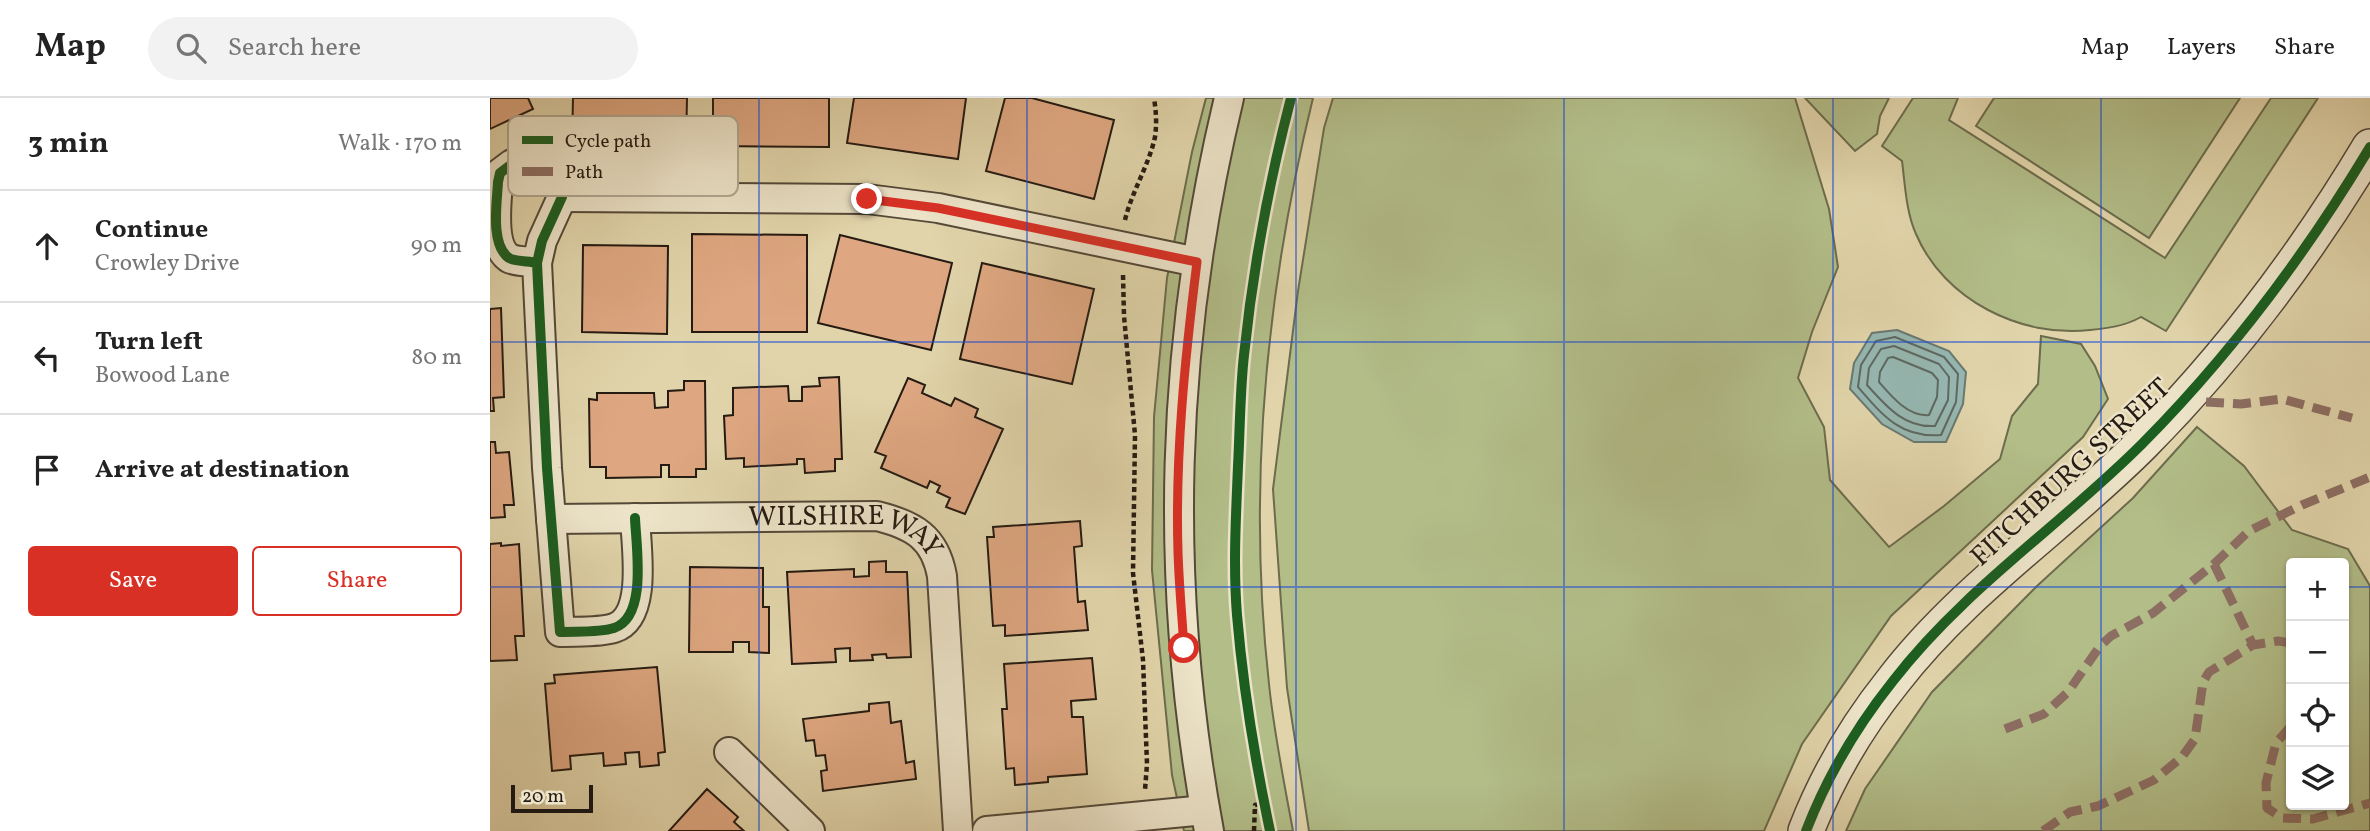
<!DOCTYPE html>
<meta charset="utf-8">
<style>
body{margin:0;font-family:Vollkorn,serif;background:#f2f2f2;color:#222}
.controls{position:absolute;right:21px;bottom:21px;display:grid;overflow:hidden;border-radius:7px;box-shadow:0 2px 5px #0004}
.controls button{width:63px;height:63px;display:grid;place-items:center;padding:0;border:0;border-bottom:2px solid #e0e0e0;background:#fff;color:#222;font:35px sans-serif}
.scale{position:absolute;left:21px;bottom:18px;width:82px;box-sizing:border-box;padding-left:7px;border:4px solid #251b12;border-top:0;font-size:19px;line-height:24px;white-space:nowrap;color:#251b12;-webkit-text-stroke:5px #ece3c8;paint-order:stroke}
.stop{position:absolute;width:21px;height:21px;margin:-16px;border:5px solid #d93025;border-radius:50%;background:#fff}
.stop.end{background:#d93025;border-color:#fff;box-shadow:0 2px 7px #0008}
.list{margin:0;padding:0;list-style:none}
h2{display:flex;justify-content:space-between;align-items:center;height:91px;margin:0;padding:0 28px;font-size:30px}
h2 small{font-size:23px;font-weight:400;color:#767676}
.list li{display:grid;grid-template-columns:46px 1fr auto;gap:21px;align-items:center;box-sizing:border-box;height:112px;padding:0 28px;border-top:2px solid #e0e0e0}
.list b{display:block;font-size:26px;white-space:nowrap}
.list p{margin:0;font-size:23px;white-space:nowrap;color:#767676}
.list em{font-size:23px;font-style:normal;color:#767676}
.actions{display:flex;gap:14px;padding:21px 28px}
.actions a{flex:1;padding:16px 0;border:2px solid #d93025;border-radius:7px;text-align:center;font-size:24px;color:#d93025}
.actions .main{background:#d93025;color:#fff}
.icon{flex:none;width:38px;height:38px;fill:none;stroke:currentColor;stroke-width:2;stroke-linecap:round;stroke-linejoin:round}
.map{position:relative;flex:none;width:1880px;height:733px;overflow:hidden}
header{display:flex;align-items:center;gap:42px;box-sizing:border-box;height:98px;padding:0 35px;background:#fff;border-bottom:2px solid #e0e0e0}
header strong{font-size:33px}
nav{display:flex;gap:38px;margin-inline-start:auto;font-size:24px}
.search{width:490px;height:63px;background:#f2f2f2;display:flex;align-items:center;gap:18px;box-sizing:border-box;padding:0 24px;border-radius:38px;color:#767676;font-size:26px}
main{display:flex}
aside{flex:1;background:#fff}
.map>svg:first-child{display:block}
.green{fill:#b2bd88;stroke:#6c6c4d;stroke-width:2;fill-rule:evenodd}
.water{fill:#96b7b1;stroke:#697971;stroke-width:2}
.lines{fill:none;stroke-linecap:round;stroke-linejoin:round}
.shore{stroke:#5e6962;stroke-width:2}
.building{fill:#dea781;stroke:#251b12;stroke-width:2}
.minor-casing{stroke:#544938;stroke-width:32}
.tertiary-casing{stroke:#544938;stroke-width:38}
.path{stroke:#251b12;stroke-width:4.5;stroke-dasharray:5 3.5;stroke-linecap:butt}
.minor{stroke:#ece3c8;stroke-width:28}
.tertiary{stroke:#ece3c8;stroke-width:35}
.quiet{stroke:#8d6e63;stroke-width:9;stroke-dasharray:18 9;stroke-linecap:butt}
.cycleway-casing{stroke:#ece3c8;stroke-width:15}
.cycleway{stroke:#1b5e20;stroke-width:10}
.route{stroke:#d93025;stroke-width:9}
.grid{fill:none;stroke:#1d4ed8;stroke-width:2;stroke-opacity:0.55}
.labels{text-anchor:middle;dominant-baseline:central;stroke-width:5;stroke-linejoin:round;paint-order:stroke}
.street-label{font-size:28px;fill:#251b12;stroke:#ece3c8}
.key{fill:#ece3c8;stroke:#b0a791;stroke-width:2}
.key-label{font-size:19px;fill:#251b12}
</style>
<header>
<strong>Map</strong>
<div class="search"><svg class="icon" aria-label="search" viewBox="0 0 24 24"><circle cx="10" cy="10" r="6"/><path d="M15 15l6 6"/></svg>Search here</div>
<nav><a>Map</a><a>Layers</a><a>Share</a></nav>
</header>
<main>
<aside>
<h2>3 min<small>Walk · 170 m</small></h2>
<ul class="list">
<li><svg class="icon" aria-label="ahead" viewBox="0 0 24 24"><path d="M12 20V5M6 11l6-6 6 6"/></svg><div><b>Continue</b><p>Crowley Drive</p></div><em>90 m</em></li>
<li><svg class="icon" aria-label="left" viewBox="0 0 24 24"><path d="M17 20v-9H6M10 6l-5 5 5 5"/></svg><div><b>Turn left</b><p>Bowood Lane</p></div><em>80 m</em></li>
<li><svg class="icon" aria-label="arrive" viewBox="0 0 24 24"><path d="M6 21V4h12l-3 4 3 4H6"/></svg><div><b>Arrive at destination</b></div></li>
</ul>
<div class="actions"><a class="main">Save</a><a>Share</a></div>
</aside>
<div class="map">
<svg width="1880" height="733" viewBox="0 0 1880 733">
<rect width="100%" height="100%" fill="#e1d4aa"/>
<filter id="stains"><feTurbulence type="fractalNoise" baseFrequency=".00286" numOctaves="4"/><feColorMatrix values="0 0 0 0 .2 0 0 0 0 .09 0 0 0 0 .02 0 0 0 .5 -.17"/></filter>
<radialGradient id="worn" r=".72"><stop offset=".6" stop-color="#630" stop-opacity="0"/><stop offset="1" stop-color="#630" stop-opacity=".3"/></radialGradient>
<path class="green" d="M 716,0 L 823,0 C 776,192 757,389 779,586 C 784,635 794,684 803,733 L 694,733 L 682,677 L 662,472 L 664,319 L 677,180 L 702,54 Z
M 843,0 L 1305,0 L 1339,111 L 1348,169 L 1322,234 L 1308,280 L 1334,329 L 1340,382 L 1399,449 L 1454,408 L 1510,361 L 1522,318 L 1548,286 L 1551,238 L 1591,246 L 1605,268 L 1618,301 L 1593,339 L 1401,518 L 1312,646 L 1274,733 L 819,733 L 797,590 L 783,391 L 808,193 L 834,30 Z
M 1315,0 L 1399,0 L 1390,18 L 1387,36 L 1365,53 Z
M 1423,0 L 1468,0 L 1459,22 L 1675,160 L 1781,0 L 1828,0 L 1676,233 L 1651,219 C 1635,228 1619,230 1600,232 C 1531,240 1454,202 1426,136 C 1416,114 1415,86 1412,63 L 1392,48 Z
M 1504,0 L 1750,0 L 1659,140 L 1486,28 Z
M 1707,329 L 1754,368 L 1802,432 L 1858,451 L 1880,488 L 1880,733 L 1356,733 L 1375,691 L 1442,594 L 1547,488 L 1643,400 ZM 1801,465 L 1854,465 L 1854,707 L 1801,707 Z"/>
<path class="water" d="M 1407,232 L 1459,253 L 1476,274 L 1473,306 L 1456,344 L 1424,344 L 1392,326 L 1360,291 L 1364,265 L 1382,235 Z"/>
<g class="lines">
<path class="shore" d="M 1405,239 L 1454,259 L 1468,276 L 1466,304 L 1451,337 C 1411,340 1393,318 1368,289 L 1371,267 L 1386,243 Z
M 1404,248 L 1449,266 L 1459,279 L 1458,302 L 1445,328 C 1414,330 1396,308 1377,287 L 1379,270 L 1391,251 Z
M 1403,259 L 1442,275 L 1448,282 L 1447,299 L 1439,317 C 1418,319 1401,298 1389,284 L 1390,274 L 1398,260 Z"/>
</g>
<path class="building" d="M 0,0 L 38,0 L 43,11 L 0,31 Z
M 83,0 L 197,0 L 196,51 L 82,48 Z
M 223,0 L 339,0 L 339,49 L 223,48 Z
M 364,0 L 476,0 L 468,61 L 357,45 Z
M 515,0 L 542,0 L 624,22 L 604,101 L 496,73 Z
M 202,136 L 317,137 L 317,234 L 202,234 Z
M 350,137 L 462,165 L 441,252 L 328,225 Z
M 93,147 L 178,148 L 177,236 L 92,234 Z
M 492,165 L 604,191 L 582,286 L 470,261 Z
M 11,210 L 14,299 L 3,300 L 4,313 L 0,313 L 0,211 Z
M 349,279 L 352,361 L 345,361 L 345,373 L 315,375 L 314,361 L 307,361 L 307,366 L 254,369 L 254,360 L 236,361 L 234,318 L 243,317 L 243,290 L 298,288 L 299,303 L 312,303 L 312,289 L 330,288 L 329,280 Z
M 418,280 L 435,287 L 432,295 L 461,308 L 465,300 L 488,311 L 485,319 L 513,331 L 475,416 L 456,409 L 460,400 L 447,394 L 450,388 L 440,383 L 437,390 L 391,370 L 396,358 L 385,354 Z
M 194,283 L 215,283 L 216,371 L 206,371 L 206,379 L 179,379 L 179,367 L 171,367 L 171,379 L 116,380 L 116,369 L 100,369 L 99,301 L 107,302 L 107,295 L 164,295 L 165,310 L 178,309 L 178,293 L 194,292 Z
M 0,344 L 5,344 L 6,355 L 19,354 L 24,407 L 14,407 L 15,419 L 0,420 Z
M 590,423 L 592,448 L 584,449 L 588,504 L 595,503 L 598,532 L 515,538 L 515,527 L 503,528 L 497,439 L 504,439 L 503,429 Z
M 11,445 L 11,448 L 29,446 L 34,538 L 25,538 L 27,562 L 0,563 L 0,446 Z
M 396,463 L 396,474 L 417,474 L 421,559 L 397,560 L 396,556 L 382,557 L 383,562 L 360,563 L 360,550 L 345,551 L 346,564 L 302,566 L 297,474 L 364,471 L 364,479 L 379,478 L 379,464 Z
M 200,469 L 273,470 L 273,509 L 279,509 L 279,555 L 259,554 L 259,544 L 243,544 L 243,554 L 199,554 Z
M 602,560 L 606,601 L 581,603 L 582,619 L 593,619 L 597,676 L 558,679 L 558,684 L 525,687 L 524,670 L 516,671 L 512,611 L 517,611 L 514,566 Z
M 167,569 L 175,654 L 168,655 L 169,667 L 150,669 L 149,654 L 135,655 L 136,666 L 114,668 L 113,655 L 80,658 L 81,671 L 62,673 L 55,586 L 65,585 L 64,577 Z
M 399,604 L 401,625 L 411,623 L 416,665 L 424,663 L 426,681 L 333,693 L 331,673 L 337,672 L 335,657 L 326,658 L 324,642 L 316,643 L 313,621 L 379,613 L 379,606 Z
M 217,691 L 248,719 L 244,724 L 254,733 L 179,733 Z"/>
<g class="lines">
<defs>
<g id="minor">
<path d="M 72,99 L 377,101 L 448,110 L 707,164"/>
<path d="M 47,165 C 39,163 26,164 19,160 C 0,147 7,104 8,84 L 10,75 L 22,66 C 50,65 62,74 72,99 L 52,143 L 47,165 L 57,370 L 70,534 C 87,533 108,535 124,530 C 158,519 146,448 145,420"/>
<path id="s1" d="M 61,421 L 387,418 C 423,427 445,439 452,478 L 468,733"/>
<path d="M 239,654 L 320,733"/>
<path d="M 497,733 L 715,712"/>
<path d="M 719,733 C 673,484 680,246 739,0"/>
</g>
<path id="tertiary" d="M 1316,733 C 1337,679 1367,628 1403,583 C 1473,492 1571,427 1652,346 C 1739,258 1816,156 1880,49"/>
</defs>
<use href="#minor" class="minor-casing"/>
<use href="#tertiary" class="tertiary-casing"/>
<path class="path" d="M 635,122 C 642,93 659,67 665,39 C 667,25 666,13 664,0
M 633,177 L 634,218 L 645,337 L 643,475 L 653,562 L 657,666 L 655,692
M 764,733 L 765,707 L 774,705"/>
<use href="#minor" class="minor"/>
<use href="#tertiary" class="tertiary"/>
<path class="quiet" d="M 1716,304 L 1751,306 L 1792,301 L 1862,320
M 1724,466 L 1763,547
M 1801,628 L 1786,645 L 1776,685 L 1777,710 L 1792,720 L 1823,721 L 1880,705
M 1515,631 L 1554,616 L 1578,594 L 1610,548 L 1621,538 L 1663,515 L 1724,466 L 1759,433 L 1812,407 L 1880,379
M 1553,733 L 1580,714 L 1608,708 L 1664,682 L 1692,659 L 1705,641 L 1713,584 L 1719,574 L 1763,547 L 1788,543 L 1801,545"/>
<defs>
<path id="cycleway" d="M 47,165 C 39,163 26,164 19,160 C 0,147 7,104 8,84 L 10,75 L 22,66 C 50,65 62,74 72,99 L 52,143 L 47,165 L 57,370 L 70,534 C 87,533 108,535 124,530 C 158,519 146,448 145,420
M 780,733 C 765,662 753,589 747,517 C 743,468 746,418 748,368 C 750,331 750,293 754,257 C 763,170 779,84 801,0
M 1316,733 C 1337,679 1367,628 1403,583 C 1473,492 1571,427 1652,346 C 1739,258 1816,156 1880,49"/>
</defs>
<use href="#cycleway" class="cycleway-casing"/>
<use href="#cycleway" class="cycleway"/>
</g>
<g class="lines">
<path class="route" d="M 377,101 L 448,110 L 707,164 C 695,260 685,357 688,454 C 689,486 692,518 694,550"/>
</g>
<path class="grid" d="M 269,0 L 269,733M 537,0 L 537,733M 806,0 L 806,733M 1074,0 L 1074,733M 1343,0 L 1343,733M 1611,0 L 1611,733M 0,244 L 1880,244M 0,489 L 1801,489M 1854,489 L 1880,489"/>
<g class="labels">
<g class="street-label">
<text transform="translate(1581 375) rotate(-43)">FITCHBURG STREET</text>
<text stroke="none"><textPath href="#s1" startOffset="298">WILSHIRE WAY</textPath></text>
</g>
</g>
<rect x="18" y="18" width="230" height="80" rx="10" class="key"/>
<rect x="32" y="38" width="31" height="8" fill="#1b5e20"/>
<rect x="32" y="69" width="31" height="9" fill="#8d6e63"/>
<g class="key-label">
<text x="75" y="49">Cycle path</text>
<text x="75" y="80">Path</text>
</g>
<rect width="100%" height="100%" filter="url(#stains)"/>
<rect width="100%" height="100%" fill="url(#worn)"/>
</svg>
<div class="controls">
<button>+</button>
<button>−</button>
<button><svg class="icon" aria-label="locate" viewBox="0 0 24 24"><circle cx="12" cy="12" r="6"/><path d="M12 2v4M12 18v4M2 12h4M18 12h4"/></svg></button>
<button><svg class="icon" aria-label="layers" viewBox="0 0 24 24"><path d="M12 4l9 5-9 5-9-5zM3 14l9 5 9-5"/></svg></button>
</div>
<div class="scale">20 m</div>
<div class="stop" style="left:694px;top:550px"></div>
<div class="stop end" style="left:377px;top:101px"></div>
</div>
</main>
